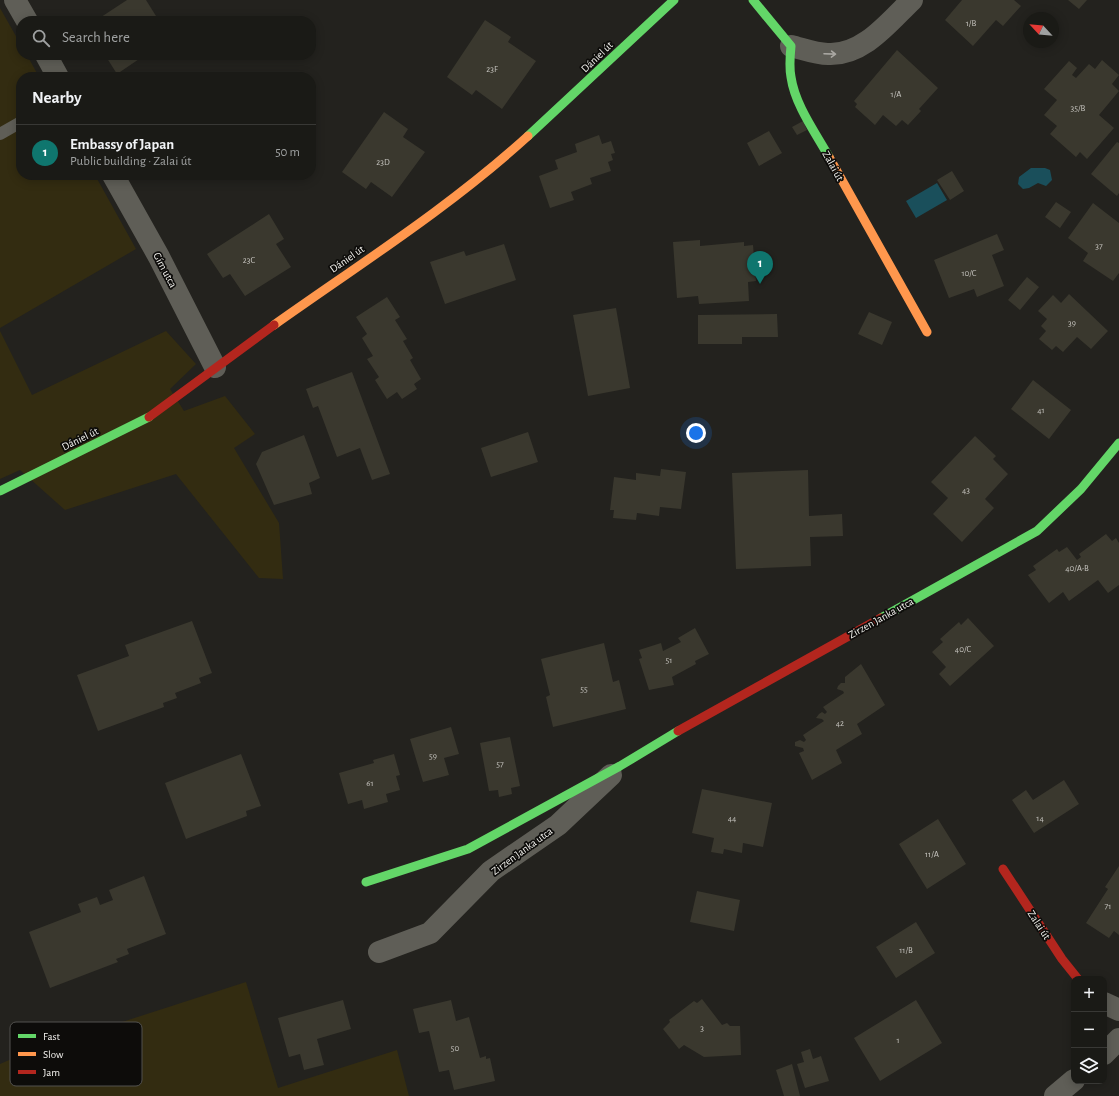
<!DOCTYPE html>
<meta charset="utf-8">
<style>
body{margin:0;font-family:"Alegreya Sans",sans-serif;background:#272723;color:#f1f3f6}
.controls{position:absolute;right:12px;bottom:12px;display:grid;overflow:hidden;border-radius:8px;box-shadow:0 2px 10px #0003}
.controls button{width:36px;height:36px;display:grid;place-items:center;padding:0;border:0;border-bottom:1px solid #383835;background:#1a1a16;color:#f1f3f6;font:20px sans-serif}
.compass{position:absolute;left:1023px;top:12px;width:36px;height:36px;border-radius:50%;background:#1a1a16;box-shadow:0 2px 10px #0003;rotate:296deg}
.you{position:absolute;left:696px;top:433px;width:14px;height:14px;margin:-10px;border:3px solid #fff;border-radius:50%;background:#1a73e8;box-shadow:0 0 0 6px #1a73e833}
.badge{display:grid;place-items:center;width:26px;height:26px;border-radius:50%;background:#0f766e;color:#fff;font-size:13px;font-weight:700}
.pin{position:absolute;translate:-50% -33px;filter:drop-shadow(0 1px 2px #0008)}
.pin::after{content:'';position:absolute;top:21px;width:14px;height:12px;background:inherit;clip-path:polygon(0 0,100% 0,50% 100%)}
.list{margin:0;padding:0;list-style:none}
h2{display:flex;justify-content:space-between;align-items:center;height:52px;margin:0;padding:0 16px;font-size:17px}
h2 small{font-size:13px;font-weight:400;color:#9fa1a1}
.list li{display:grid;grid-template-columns:26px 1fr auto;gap:12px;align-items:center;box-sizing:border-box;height:56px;padding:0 16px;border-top:1px solid #383835}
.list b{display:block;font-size:15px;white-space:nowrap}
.list p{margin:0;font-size:13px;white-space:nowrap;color:#9fa1a1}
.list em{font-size:13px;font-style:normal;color:#9fa1a1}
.icon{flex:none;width:22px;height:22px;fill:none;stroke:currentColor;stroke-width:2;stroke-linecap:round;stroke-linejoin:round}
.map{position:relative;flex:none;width:1119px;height:1096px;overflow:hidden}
.search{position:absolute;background:#1a1a16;box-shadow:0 2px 10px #0003;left:16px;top:16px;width:300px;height:44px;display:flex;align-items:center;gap:10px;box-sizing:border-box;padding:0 14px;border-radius:16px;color:#9fa1a1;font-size:15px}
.panel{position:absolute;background:#1a1a16;box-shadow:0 2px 10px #0003;left:16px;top:72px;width:300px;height:108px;border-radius:16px}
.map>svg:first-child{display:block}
.green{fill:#332c11}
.water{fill:#1a4f5b}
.building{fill:#3a382e}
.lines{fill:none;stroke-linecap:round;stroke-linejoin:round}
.lane{stroke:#5f5e57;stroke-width:12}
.street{stroke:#5f5e57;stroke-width:22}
.fast{stroke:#63d668;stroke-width:9}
.slow{stroke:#ff974d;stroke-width:9}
.jam{stroke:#b3261e;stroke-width:9}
.oneway{stroke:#aaa8a3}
.labels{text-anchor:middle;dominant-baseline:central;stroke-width:3.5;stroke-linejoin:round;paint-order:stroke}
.number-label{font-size:9px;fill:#c6c4bf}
.street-label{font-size:11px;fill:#f4f3ef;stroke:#0d0c0a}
.key{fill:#0d0c0a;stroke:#52514f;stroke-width:1}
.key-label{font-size:11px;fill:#f4f3ef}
</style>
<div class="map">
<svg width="1119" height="1096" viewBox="0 0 1119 1096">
<rect width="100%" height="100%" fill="#23221e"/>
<path class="green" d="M 0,8 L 21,45 L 21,55 L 27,55 L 39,77 L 21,77 L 21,175 L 95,175 L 136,249 L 0,328 Z
M 0,331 L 32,395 L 166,331 L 196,364 L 170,389 L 184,411 L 225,396 L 255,434 L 234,448 L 279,523 L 283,579 L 259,578 L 176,474 L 65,510 L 20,470 L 0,479 Z
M 246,982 L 278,1088 L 397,1050 L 409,1096 L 0,1096 L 0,1064 L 23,1054 Z"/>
<path class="water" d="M 1031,168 L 1045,168 L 1050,170 L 1052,180 L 1046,186 L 1038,183 L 1029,188 L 1023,189 L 1018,184 L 1019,177 Z
M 937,183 L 947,200 L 916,218 L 906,201 Z"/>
<path class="building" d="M 127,0 L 146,0 L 156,16 L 148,21 L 95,21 Z
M 962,0 L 1014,0 L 1021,6 L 1003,26 L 996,20 L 973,46 L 945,20 Z
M 1068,0 L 1087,0 L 1079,9 Z
M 485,20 L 511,37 L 508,42 L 536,61 L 502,109 L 476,90 L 472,95 L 447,77 Z
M 897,50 L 938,88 L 919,109 L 921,111 L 908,125 L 902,120 L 896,126 L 883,115 L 875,125 L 855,107 L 857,104 L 854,101 Z
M 105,55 L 145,55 L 117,74 Z
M 1102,60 L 1119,75 L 1112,84 L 1119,91 L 1099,115 L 1114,128 L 1087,159 L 1080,152 L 1076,157 L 1050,134 L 1057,126 L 1044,115 L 1057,100 L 1044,89 L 1069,61 L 1077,68 L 1072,75 L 1076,78 L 1089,64 L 1095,69 Z
M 384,112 L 408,129 L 403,137 L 425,152 L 392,197 L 371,182 L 366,189 L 342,172 Z
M 803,121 L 807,130 L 797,135 L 792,127 Z
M 769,131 L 782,153 L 759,166 L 747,143 Z
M 599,135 L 602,144 L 611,141 L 615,153 L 611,154 L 613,160 L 608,162 L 611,171 L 590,178 L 592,184 L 571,192 L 574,200 L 550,208 L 539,176 L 558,169 L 555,160 L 577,152 L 575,144 Z
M 1117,142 L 1119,143 L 1119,193 L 1117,196 L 1091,174 Z
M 952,171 L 964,191 L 950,200 L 937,180 Z
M 1056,202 L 1071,212 L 1060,228 L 1045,217 Z
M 1093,203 L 1119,223 L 1119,273 L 1113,281 L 1083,261 L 1088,253 L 1068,238 Z
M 269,214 L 284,239 L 276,244 L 291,267 L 245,296 L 230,274 L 223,278 L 207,254 Z
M 997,234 L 1004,250 L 992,255 L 1004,286 L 977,297 L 974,289 L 949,298 L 934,260 Z
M 700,240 L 700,246 L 744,242 L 744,246 L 753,245 L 756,281 L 748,282 L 749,301 L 699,304 L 698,296 L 677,298 L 673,242 Z
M 504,244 L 516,280 L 445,304 L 430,262 L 464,251 L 466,256 Z
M 1027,277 L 1039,287 L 1020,310 L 1008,300 Z
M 1069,294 L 1108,331 L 1091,349 L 1077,337 L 1063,352 L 1056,346 L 1052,350 L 1039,339 L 1046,331 L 1041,326 L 1047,319 L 1038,311 L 1053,295 L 1061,303 Z
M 387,297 L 400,317 L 395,320 L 407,339 L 403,341 L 413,358 L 410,360 L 421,379 L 414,384 L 417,389 L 402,399 L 397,392 L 387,399 L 375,380 L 379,377 L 367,359 L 373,356 L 362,338 L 367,334 L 356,317 Z
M 616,308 L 630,388 L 588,396 L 573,315 Z
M 869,312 L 892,322 L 882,345 L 858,334 Z
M 777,314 L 778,337 L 742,337 L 742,344 L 698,344 L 698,315 Z
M 352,372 L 390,474 L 372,480 L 360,448 L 337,457 L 318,406 L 313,408 L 306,389 Z
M 1033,380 L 1071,410 L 1049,439 L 1011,409 Z
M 528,432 L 538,462 L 491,477 L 481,448 Z
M 304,435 L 320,478 L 309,483 L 312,494 L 274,505 L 256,464 L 262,452 Z
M 975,436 L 996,456 L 993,459 L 1008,474 L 985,499 L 994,508 L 962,542 L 933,514 L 948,498 L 931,482 Z
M 661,469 L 686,472 L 681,509 L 660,507 L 659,516 L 637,513 L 636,520 L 613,518 L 614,510 L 610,510 L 614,477 L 636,480 L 636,473 L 660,476 Z
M 808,470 L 809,516 L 842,514 L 843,536 L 810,537 L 811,566 L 736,569 L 732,473 Z
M 1106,534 L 1112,541 L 1116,538 L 1119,543 L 1119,585 L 1108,593 L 1098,580 L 1069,601 L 1063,592 L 1049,603 L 1028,575 L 1036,570 L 1033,566 L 1057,549 L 1059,552 L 1067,547 L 1077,560 L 1081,557 L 1079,554 Z
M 968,618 L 994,646 L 950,686 L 939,674 L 946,667 L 932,652 L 943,642 L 940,639 L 959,622 L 961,625 Z
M 192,621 L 212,673 L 199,678 L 201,683 L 175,693 L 177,698 L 163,703 L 164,707 L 98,731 L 77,675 L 129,656 L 125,645 Z
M 695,628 L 709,654 L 695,661 L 696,664 L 672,677 L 674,685 L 649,690 L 639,659 L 642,658 L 639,650 L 661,643 L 663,651 L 681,642 L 678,638 Z
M 604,643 L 613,682 L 619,680 L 626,709 L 553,727 L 546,697 L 550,695 L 541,659 Z
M 861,664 L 885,705 L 857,724 L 862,734 L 836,750 L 842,763 L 812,780 L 799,753 L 804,751 L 803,748 L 795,746 L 795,742 L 800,740 L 804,742 L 806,740 L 803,735 L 824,721 L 822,719 L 816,718 L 819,714 L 822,712 L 825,714 L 827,712 L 823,707 L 844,693 L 843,691 L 837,689 L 838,686 L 841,683 L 845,683 L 845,677 Z
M 451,727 L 459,754 L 444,758 L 449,775 L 423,782 L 410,739 Z
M 510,737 L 520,786 L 511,788 L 512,794 L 499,797 L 498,790 L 489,791 L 480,743 Z
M 241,754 L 261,806 L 246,811 L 247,816 L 186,839 L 165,783 Z
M 394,754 L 400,775 L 396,776 L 400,790 L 386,794 L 388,802 L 364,809 L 362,800 L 348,804 L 339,773 L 374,763 L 373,760 Z
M 1064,780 L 1079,804 L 1034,833 L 1012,800 L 1026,790 L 1033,800 Z
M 702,789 L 772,803 L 763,847 L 743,843 L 742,853 L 724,849 L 723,854 L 711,852 L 714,838 L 692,833 Z
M 938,819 L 966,864 L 927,889 L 899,844 Z
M 1119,866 L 1119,935 L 1114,931 L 1109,938 L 1086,923 L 1108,889 L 1105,887 Z
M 144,876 L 166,934 L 127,949 L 129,954 L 116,959 L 118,962 L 50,988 L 29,932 L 81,912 L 78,904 L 97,897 L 100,905 L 113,900 L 109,890 Z
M 697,891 L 740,900 L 734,931 L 690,922 Z
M 916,922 L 935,953 L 896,978 L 876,947 Z
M 702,999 L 722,1025 L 727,1023 L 730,1026 L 740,1026 L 741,1055 L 704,1057 L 684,1045 L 679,1049 L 663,1029 L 670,1022 L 669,1020 L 694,1001 L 697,1003 Z
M 343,1000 L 351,1029 L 317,1039 L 324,1065 L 304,1070 L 300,1054 L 289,1057 L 278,1018 Z
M 451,1000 L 456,1021 L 469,1017 L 480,1058 L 486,1056 L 486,1059 L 490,1058 L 495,1081 L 454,1090 L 449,1070 L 439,1072 L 429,1031 L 419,1033 L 413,1009 Z
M 916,1000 L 942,1043 L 880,1081 L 854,1038 Z
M 810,1049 L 813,1059 L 821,1056 L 829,1081 L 805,1088 L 797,1064 L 804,1062 L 801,1052 Z
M 792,1064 L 800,1096 L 784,1096 L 776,1070 Z"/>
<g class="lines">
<path class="lane" d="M 0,134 L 21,122"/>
<path class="street" d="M 15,0 L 27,21
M 791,46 C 803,49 816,54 828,54 C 863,56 889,22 912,0
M 46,55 L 58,77
M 113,175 L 159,257 L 215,367
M 379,952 L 430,933 L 491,871 L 558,825 L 611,775
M 1104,1003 L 1119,1010
M 1104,1054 L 1119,1039
M 1055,1096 L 1074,1080"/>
<path class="fast" d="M 753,0 L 791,46 C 790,56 789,67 791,77 C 795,105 815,132 829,157
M 528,136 L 674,0
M 0,491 L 149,417
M 881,618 L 1037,531 L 1081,489 L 1119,443
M 366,882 L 468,849 L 620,766 L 678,731"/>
<path class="slow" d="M 829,157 L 927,332
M 274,325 C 360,264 450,207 528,136"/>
<path class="jam" d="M 149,417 L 274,325
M 678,731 L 881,618
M 1003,869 L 1062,959 L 1078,979"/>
</g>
<defs><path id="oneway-shaft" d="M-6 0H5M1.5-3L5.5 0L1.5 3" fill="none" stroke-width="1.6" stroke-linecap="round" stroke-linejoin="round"/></defs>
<use class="oneway" href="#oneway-shaft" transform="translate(830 54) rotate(2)"/>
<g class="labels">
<g class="number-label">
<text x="971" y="23">1/B</text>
<text x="492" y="69">23F</text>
<text x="896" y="94">1/A</text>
<text x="1078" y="108">35/B</text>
<text x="383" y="162">23D</text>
<text x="1099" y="246">37</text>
<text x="249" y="260">23C</text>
<text x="969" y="273">10/C</text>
<text x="1072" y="323">39</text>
<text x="1041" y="410">41</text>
<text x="966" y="490">43</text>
<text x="1077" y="568">40/A-B</text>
<text x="963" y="649">40/C</text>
<text x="669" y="660">51</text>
<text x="584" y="689">55</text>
<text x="840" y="723">42</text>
<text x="433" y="756">59</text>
<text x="500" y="764">57</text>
<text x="370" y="783">61</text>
<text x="732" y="818">44</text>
<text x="1040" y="818">14</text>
<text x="932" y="854">11/A</text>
<text x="1108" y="906">71</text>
<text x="906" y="950">11/B</text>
<text x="702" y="1028">3</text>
<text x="898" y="1040">1</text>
<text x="455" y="1048">50</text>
</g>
<g class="street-label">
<text transform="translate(597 57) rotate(-44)">Dániel út</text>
<text transform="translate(833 166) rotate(61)">Zalai út</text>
<text transform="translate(347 259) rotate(-35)">Dániel út</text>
<text transform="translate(165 270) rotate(62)">Gím utca</text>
<text transform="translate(80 439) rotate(-26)">Dániel út</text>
<text transform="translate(881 618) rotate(-29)">Zirzen Janka utca</text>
<text transform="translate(522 851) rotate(-36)">Zirzen Janka utca</text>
<text transform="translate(1039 925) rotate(57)">Zalai út</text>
</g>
</g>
<rect x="10" y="1022" width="132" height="64" rx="6" class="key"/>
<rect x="18" y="1034" width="18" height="4" fill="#63d668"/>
<rect x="18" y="1052" width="18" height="4" fill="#ff974d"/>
<rect x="18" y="1070" width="18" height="4" fill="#b3261e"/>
<g class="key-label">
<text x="43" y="1040">Fast</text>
<text x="43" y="1058">Slow</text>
<text x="43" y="1076">Jam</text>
</g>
</svg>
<div class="controls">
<button>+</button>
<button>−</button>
<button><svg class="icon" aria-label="layers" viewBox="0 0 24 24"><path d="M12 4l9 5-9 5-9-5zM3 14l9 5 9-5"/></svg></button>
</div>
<svg class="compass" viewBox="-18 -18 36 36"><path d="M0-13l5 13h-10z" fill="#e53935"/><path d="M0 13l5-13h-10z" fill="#9fa1a1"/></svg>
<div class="you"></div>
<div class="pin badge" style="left:760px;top:284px">1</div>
<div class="search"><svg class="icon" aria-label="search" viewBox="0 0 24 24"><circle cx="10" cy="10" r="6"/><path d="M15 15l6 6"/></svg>Search here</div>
<section class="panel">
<h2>Nearby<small></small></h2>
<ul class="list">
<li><span class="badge">1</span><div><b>Embassy of Japan</b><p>Public building · Zalai út</p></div><em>50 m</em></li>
</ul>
</section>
</div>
